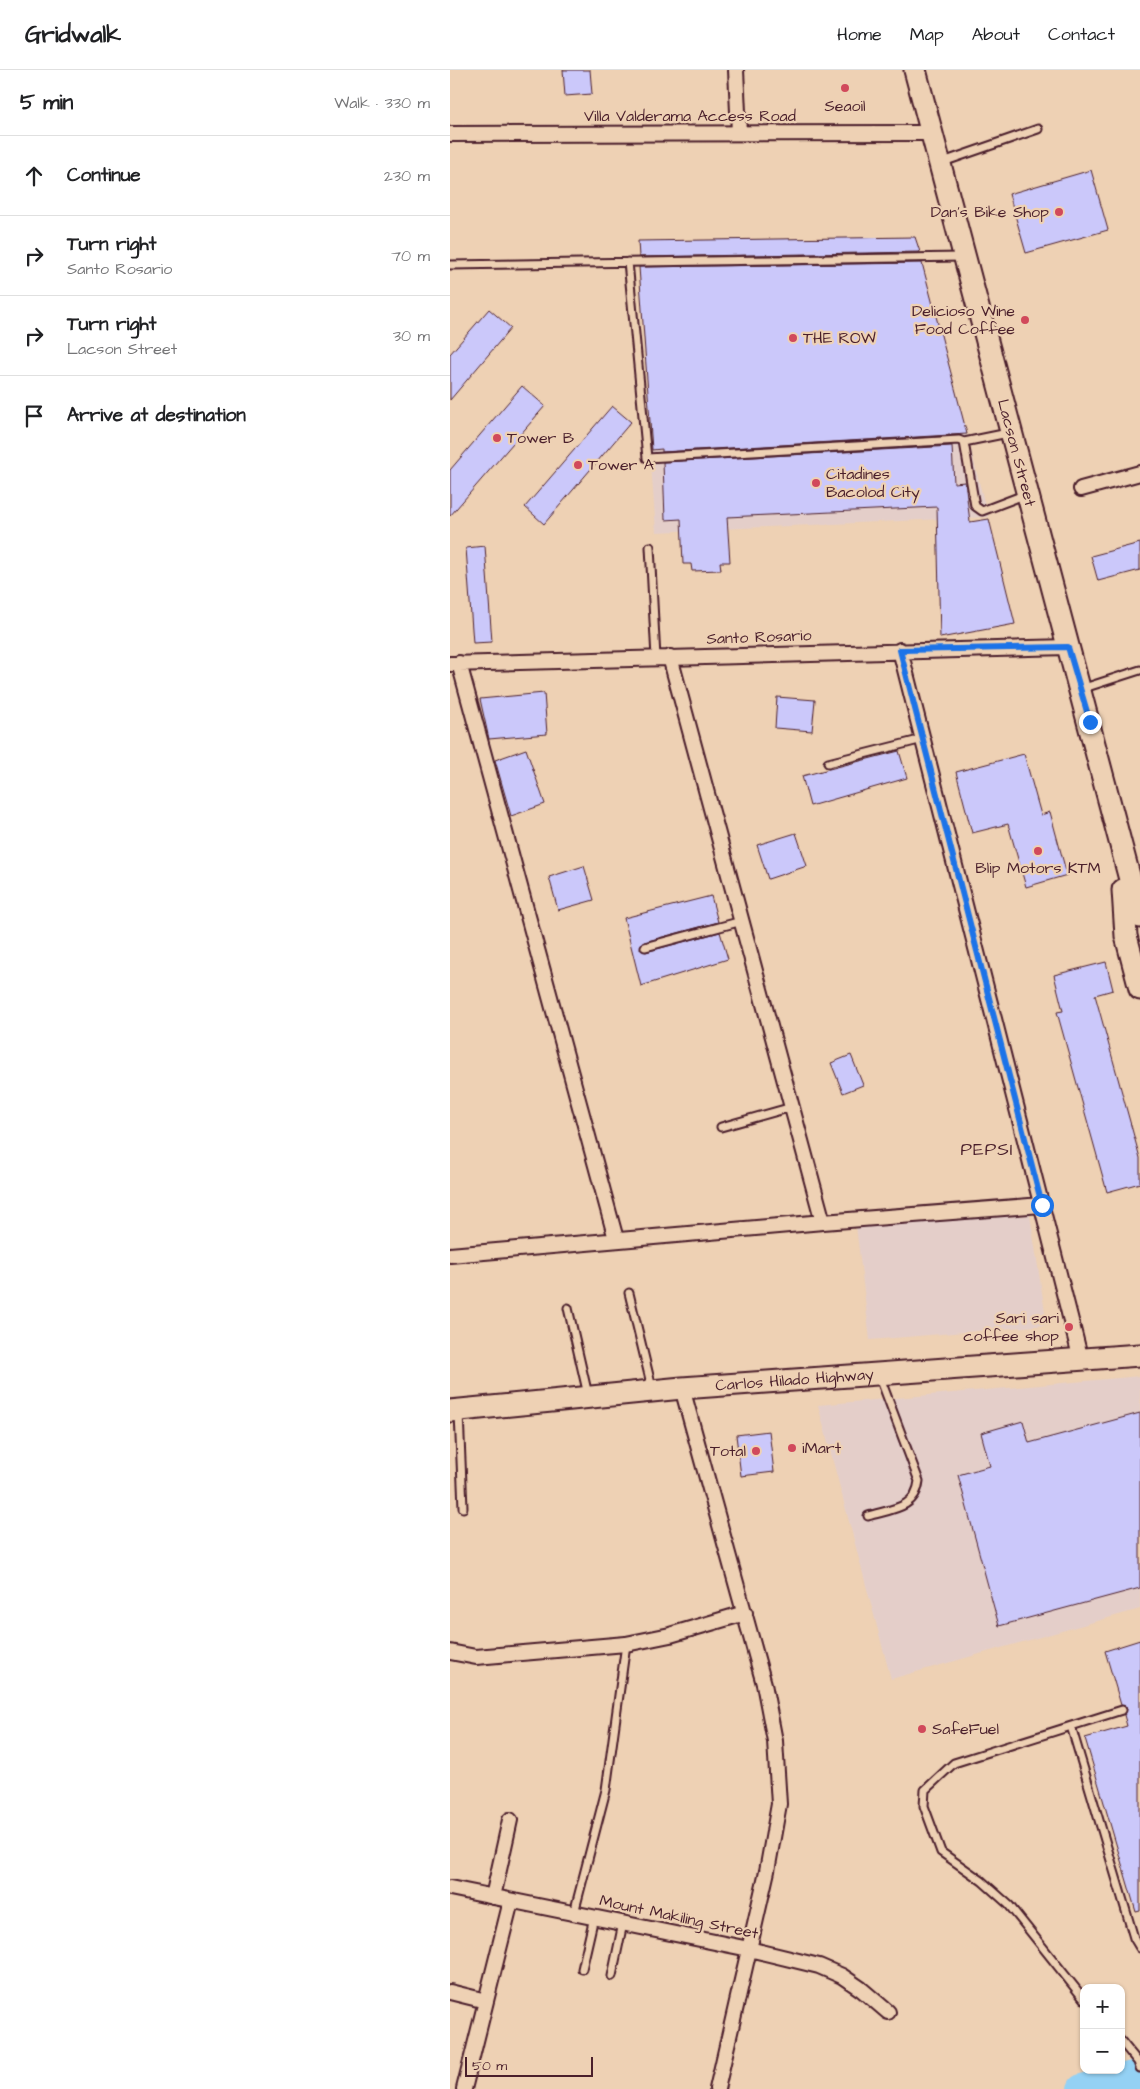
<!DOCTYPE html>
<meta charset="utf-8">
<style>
body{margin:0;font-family:"Architects Daughter",sans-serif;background:#f2f2f2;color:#202124}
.controls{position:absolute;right:15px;bottom:15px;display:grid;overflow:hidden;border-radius:10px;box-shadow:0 1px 4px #0004}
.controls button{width:45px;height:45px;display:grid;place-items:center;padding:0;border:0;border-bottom:1px solid #e0e0e0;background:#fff;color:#202124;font:25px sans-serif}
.scale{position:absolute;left:15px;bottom:12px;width:128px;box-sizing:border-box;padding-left:5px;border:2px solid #4a1f2b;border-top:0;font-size:14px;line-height:18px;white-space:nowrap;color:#4a1f2b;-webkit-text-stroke:4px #eed1b4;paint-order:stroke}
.stop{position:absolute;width:15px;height:15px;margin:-11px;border:4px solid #1a73e8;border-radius:50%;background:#fff}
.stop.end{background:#1a73e8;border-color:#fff;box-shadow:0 1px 5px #0008}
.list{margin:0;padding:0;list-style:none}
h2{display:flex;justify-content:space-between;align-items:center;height:65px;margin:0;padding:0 20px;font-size:21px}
h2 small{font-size:16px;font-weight:400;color:#757577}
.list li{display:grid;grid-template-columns:32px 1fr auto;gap:15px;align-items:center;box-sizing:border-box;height:80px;padding:0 20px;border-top:1px solid #e0e0e0}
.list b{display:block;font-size:19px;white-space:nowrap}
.list p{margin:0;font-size:16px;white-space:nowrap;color:#757577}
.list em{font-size:16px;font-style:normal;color:#757577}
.icon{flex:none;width:28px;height:28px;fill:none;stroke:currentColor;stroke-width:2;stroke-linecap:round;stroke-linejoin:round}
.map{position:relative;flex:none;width:690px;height:2019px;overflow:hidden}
header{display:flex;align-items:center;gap:30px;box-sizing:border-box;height:70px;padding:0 25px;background:#fff;border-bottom:1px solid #e0e0e0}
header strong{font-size:24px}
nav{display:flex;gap:28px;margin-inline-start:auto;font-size:18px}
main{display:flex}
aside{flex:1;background:#fff}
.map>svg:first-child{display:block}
.built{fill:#e4cec9}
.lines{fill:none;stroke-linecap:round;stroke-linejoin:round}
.river{stroke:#94d1f4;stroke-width:30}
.building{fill:#cbc8fa;stroke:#4a1f2b}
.lane-casing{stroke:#4a1f2b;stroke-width:11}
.street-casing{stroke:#4a1f2b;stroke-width:18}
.primary-casing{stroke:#4a1f2b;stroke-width:25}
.lane{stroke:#eed1b4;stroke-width:7}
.street{stroke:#eed1b4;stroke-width:14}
.primary{stroke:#eed1b4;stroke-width:21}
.route{stroke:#1a73e8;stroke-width:6}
.poi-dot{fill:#d1495b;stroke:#eed1b4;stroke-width:2}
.labels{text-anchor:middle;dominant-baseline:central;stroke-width:4.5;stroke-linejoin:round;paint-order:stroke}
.poi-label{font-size:16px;fill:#4a1f2b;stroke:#eed1b4;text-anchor:start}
.street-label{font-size:16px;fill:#4a1f2b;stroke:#eed1b4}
.neighbourhood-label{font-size:18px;letter-spacing:1px;fill:#4a1f2b;stroke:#eed1b4}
</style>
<header>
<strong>Gridwalk</strong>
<nav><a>Home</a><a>Map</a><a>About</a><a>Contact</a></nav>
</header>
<main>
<aside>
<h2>5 min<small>Walk · 330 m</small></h2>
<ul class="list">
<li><svg class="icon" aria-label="ahead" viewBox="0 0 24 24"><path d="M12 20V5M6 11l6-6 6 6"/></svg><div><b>Continue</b></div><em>230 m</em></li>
<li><svg class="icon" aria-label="right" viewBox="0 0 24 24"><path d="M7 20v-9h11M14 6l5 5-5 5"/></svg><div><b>Turn right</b><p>Santo Rosario</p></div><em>70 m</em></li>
<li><svg class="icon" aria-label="right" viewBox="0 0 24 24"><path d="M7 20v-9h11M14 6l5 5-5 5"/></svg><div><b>Turn right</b><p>Lacson Street</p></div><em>30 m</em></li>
<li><svg class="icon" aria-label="arrive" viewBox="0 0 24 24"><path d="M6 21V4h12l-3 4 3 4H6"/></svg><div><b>Arrive at destination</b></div></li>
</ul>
</aside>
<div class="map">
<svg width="690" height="2019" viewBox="0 0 690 2019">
<rect width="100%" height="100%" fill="#eed1b4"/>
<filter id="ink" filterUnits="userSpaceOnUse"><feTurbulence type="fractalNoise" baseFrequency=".02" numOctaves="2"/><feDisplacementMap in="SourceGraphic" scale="10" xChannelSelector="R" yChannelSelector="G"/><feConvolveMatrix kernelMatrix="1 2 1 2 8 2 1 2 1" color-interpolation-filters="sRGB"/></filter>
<g filter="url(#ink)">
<path class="built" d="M 517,364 L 538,447 L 206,462 L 200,380 Z
M 580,1145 L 597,1255 L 420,1270 L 406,1156 Z
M 690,1306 L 690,1539 L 441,1609 L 368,1335 Z"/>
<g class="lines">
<path class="river" d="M 632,2019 L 690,2004"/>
</g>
<path class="building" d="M 113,0 L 140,0 L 142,24 L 115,26 Z
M 641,100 L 658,160 L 576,183 L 559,124 Z
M 465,167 L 470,182 L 189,187 L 188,171 Z
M 472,193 L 517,364 L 212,382 L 212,379 L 202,380 L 189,197 Z
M 39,239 L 61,258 L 0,330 L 0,284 Z
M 72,316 L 95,336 L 0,446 L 0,400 Z
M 162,336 L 181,352 L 94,454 L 75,437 Z
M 502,376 L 504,413 L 515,412 L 520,452 L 539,449 L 565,554 L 490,568 L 487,437 L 277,447 L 280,492 L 270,492 L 271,500 L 242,501 L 241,494 L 233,494 L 231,449 L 215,450 L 213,392 Z
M 690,473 L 690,500 L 648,511 L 641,486 Z
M 35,476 L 42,572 L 23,573 L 16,478 Z
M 94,623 L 97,664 L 39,669 L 30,629 Z
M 327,627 L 365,630 L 362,661 L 325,658 Z
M 76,679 L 95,734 L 61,746 L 45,690 Z
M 449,681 L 457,708 L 360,736 L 352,706 Z
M 574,684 L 591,745 L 600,742 L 617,805 L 576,817 L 558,754 L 522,763 L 506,702 Z
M 346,763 L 357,796 L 318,809 L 307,775 Z
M 134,796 L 144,830 L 108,840 L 99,807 Z
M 261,826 L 268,852 L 194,872 L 190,879 L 196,882 L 270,862 L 278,889 L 191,916 L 174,848 Z
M 656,892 L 663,920 L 645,925 L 690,1088 L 690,1113 L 657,1122 L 607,942 L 613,941 L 604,905 Z
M 401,985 L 413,1015 L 393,1023 L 381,993 Z
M 690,1343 L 690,1518 L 549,1556 L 508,1405 L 540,1396 L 531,1363 L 573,1351 L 579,1373 Z
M 319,1361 L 324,1402 L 291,1406 L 286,1365 Z
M 690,1570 L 690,1841 L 686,1842 L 635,1668 L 677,1656 L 674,1645 L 677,1639 L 671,1635 L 655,1581 Z"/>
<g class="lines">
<defs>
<path id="lane" d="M 493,92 L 588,59
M 178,192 L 197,388 L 509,370 L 514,372 L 525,436 L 532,441 L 574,425
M 0,195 L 512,187
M 514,372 L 558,363
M 200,477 L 206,588
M 631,619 L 690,600
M 378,693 L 473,669
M 195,877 L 292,851
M 271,1057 L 342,1037
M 179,1223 L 202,1318
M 118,1238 L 138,1325
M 9,1343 L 13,1438
M 418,1446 C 441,1439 466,1439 469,1411 L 429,1305
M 621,1656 L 684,1868 L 690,1878
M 124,1843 L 156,1720 L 176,1574
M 132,1899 L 144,1847
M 162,1906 L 173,1853
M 634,1929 L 559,1835 L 532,1811 L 491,1782 L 474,1736 L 475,1720 L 504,1693 L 672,1640
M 671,1971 L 688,1992 L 690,1998"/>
<path id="street" d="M 286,0 L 289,63
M 0,64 L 480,63
M 631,419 L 690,403
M 450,580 L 631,1290
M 9,593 L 166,1169
M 0,594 L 618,577
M 373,1152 L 592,1135
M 0,1185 L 373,1152 L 220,587
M 232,1318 L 314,1614 L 325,1671 L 329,1734 L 317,1801 L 267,2019
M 0,1582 L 26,1587 L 176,1574 L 220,1565 L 295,1543
M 0,1818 L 299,1879 L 369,1896 L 392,1906 L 411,1919 L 438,1942
M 43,1827 L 60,1750
M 0,1922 L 36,1931
M 14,2019 L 61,1831"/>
<g id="primary">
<path id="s1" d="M 465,0 L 690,847"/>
<path d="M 673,820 L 676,866 L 690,919"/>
<path id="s2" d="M 0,1341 L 232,1318 L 690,1285"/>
</g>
</defs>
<use href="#lane" class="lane-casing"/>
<use href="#street" class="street-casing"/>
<use href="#primary" class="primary-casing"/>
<use href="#lane" class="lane"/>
<use href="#street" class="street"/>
<use href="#primary" class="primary"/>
</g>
</g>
<g class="lines" filter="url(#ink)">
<path class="route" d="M 592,1135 L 450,580 L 618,577 L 640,652"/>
</g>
<g class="poi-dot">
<circle cx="395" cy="18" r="5"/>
<circle cx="609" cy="142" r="5"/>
<circle cx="575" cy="250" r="5"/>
<circle cx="343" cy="268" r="5"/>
<circle cx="47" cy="368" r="5"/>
<circle cx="128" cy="395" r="5"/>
<circle cx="366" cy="413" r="5"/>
<circle cx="588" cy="781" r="5"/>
<circle cx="619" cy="1257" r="5"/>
<circle cx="342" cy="1378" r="5"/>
<circle cx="306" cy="1381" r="5"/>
<circle cx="472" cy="1659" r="5"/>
</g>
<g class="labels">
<g class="poi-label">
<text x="395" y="36" text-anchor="middle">Seaoil</text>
<text x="599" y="142" text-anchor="end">Dan's Bike Shop</text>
<text x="565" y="241" text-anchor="end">Delicioso Wine<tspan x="565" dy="18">Food Coffee</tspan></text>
<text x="353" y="268">THE ROW</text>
<text x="57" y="368">Tower B</text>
<text x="138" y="395">Tower A</text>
<text x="376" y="404">Citadines<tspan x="376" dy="18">Bacolod City</tspan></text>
<text x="588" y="798" text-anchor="middle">Blip Motors KTM</text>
<text x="609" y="1248" text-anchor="end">Sari sari<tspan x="609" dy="18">coffee shop</tspan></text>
<text x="352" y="1378">iMart</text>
<text x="296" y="1381" text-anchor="end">Total</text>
<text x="482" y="1659">SafeFuel</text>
</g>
<g class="street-label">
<text x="240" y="46">Villa Valderama Access Road</text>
<text stroke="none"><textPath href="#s1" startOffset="396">Lacson Street</textPath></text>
<text transform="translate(309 567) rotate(-2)">Santo Rosario</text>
<text stroke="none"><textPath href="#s2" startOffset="346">Carlos Hilado Highway</textPath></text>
<text transform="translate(229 1847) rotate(12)">Mount Makiling Street</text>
</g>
<g class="neighbourhood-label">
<text x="537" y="1079">PEPSI</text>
</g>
</g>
</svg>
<div class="controls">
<button>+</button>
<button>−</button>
</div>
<div class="scale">50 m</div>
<div class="stop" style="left:592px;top:1135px"></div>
<div class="stop end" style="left:640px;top:652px"></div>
</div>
</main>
